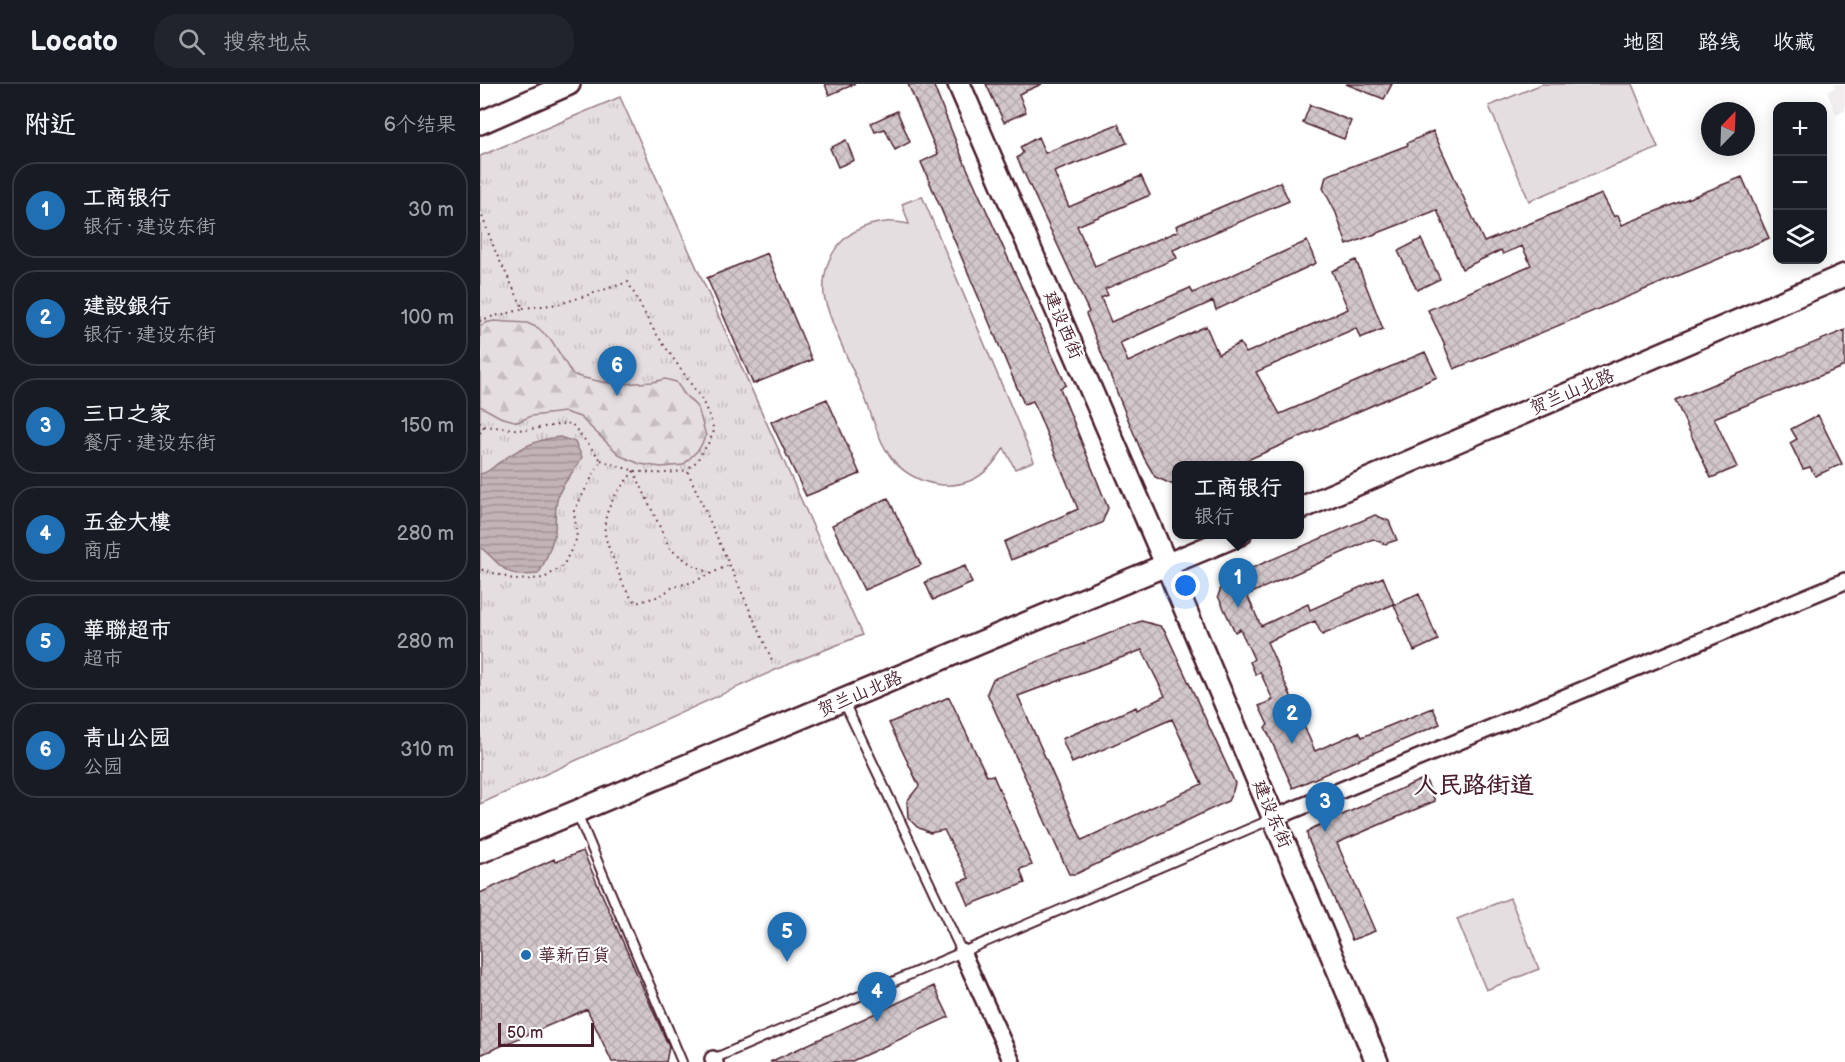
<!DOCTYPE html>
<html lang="zh">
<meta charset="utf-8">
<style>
body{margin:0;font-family:"Balsamiq Sans","LXGW WenKai TC",sans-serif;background:#20242c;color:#f1f3f6}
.controls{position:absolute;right:18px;top:18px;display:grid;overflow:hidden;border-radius:12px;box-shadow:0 3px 15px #0003}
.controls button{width:54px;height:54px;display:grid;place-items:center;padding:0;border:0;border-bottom:2px solid #363941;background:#171b24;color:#f1f3f6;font:30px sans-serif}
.compass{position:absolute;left:1221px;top:18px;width:54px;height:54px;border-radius:50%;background:#171b24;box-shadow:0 3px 15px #0003;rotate:23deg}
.scale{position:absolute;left:18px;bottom:15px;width:96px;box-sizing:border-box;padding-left:6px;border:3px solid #4a1f2b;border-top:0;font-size:16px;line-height:21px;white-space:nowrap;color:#4a1f2b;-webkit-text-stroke:4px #fff;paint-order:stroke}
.you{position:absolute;left:706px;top:502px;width:21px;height:21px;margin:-15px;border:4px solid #fff;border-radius:50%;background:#1a73e8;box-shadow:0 0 0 9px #1a73e833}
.badge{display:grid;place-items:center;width:39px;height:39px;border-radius:50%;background:#1f6fb2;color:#fff;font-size:20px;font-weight:700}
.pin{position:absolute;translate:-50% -50px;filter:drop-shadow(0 2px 3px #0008)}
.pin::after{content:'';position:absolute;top:32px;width:21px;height:18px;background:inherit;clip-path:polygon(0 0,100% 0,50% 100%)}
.popup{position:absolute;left:692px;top:377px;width:132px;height:78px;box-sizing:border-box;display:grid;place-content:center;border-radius:12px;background:#171b24;filter:drop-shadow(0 2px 4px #0005);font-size:20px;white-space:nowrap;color:#9ea1a6}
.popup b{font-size:22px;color:#f1f3f6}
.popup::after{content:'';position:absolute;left:50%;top:100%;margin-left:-12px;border:12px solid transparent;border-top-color:#171b24}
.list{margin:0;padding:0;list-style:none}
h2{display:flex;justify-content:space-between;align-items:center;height:78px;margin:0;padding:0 24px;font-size:26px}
h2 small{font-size:20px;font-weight:400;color:#9ea1a6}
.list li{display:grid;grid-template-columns:39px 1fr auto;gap:18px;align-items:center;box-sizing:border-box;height:96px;margin:0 12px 12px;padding:0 12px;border:2px solid #363941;border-radius:24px}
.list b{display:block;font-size:22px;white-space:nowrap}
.list p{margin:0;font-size:20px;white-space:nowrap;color:#9ea1a6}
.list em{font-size:20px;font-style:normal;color:#9ea1a6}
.icon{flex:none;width:33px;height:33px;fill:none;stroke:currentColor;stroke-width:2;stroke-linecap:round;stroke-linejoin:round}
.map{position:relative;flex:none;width:1365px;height:978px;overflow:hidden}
header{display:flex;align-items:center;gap:36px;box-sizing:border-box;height:84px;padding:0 30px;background:#171b24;border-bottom:2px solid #363941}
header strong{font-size:28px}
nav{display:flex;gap:33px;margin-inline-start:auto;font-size:21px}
.search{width:420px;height:54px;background:#20242c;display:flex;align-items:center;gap:15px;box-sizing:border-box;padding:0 21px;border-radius:24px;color:#9ea1a6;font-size:22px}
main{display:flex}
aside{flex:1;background:#171b24}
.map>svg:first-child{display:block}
.built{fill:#f2eeef}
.grass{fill:url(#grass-tufts);stroke:#987e86;stroke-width:1.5}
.forest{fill:url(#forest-firs);stroke:#987e86;stroke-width:1.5}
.garden{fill:#e5dee0;stroke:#987e86;stroke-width:1.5}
.water{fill:url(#water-rules);stroke:#91787e;stroke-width:1.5}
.building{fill:url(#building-cross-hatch);stroke:#4a1f2b;stroke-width:1.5;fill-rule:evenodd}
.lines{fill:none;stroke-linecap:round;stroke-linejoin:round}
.lane-casing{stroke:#4a1f2b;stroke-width:12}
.street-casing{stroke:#4a1f2b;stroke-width:20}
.secondary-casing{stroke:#4a1f2b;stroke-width:26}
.path{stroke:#4a1f2b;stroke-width:2;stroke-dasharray:1.5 4.5;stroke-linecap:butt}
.lane{stroke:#fff;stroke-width:8}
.street{stroke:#fff;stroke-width:15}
.secondary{stroke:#fff;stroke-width:21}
.poi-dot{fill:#1f6fb2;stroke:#fff;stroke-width:2}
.labels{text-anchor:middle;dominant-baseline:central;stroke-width:4.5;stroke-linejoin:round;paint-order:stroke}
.street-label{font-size:18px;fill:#4a1f2b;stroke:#fff}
.poi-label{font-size:18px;fill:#4a1f2b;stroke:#fff;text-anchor:start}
.district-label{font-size:24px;font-weight:bold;fill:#4a1f2b;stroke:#fff}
</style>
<header>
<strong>Locato</strong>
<div class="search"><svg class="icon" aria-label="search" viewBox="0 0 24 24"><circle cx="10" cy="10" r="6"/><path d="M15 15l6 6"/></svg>搜索地点</div>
<nav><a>地图</a><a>路线</a><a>收藏</a></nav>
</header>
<main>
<aside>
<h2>附近<small>6个结果</small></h2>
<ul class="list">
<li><span class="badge">1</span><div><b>工商银行</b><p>银行 · 建设东街</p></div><em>30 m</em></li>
<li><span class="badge">2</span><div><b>建設銀行</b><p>银行 · 建设东街</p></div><em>100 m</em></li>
<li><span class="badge">3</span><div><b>三口之家</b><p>餐厅 · 建设东街</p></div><em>150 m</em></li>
<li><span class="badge">4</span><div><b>五金大樓</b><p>商店</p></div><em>280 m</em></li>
<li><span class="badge">5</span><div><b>華聯超市</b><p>超市</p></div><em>280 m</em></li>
<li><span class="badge">6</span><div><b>青山公园</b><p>公园</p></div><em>310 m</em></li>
</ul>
</aside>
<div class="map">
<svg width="1365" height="978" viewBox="0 0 1365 978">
<defs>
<pattern id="grass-tufts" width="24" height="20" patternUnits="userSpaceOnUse" patternTransform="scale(1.5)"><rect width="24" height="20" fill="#e5dee0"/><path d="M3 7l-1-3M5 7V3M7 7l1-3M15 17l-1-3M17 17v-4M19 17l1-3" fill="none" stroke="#c6bec0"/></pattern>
<pattern id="forest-firs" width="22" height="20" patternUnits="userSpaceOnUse" patternTransform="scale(1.5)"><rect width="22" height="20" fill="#e5dee0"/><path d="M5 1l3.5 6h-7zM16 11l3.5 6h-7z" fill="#c6bec0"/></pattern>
<pattern id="water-rules" width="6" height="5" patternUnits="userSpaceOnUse" patternTransform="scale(1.5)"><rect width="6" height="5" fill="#c1b3b6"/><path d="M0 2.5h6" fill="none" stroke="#9f9194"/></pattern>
<pattern id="building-cross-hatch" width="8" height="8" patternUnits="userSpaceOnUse" patternTransform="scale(1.5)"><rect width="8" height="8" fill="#d2c7cb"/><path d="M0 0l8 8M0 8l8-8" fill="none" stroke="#b6aaae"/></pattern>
</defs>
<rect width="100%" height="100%" fill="#fff"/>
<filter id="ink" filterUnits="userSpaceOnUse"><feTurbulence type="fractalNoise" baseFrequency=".0167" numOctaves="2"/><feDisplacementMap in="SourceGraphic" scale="12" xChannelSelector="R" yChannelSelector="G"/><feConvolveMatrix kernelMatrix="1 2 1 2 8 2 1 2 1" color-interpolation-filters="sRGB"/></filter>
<g filter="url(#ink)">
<path class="built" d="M 1354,0 L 1365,0 L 1365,27 L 1356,31 L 1347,7 L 1355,4 Z"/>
<path class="grass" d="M 140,13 L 382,551 L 302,583 L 0,720 L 0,72 Z"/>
<path class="forest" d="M 14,237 L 47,239 L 58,244 L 72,257 L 92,290 L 100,293 L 122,298 L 141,300 L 173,298 L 185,295 L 196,298 L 205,311 L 218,324 L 226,352 L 219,365 L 203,381 L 181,383 L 160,380 L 141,372 L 100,333 L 85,328 L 51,332 L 38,338 L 20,333 L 0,322 L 0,243 L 5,239 Z"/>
<path class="garden" d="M 1062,0 L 1152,0 L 1178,64 L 1049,117 L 1009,22 Z
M 442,112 L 554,377 L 535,385 L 524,364 C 516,377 506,390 492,396 C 462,409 425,396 408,369 C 397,353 392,331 385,314 C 371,280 353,247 344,212 C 341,171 365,142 406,138 C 413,137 422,139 429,140 L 422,120 Z
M 1030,814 L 1059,885 L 1006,906 L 977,835 Z"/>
<path class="water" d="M 80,353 L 95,358 L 102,373 C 96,388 82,397 78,413 C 74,425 76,435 75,446 C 74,456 64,482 58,490 C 22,494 24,482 0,463 L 0,390 C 10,388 12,383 20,378 C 38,365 58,354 80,353 Z"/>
<path class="building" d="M 345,0 L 375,0 L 349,11 Z
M 428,0 L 453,0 L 482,73 L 586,301 L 580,304 L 628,424 L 622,439 L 531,476 L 524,458 L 598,425 L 553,317 L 544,320 L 441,78 L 458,70 Z
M 506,0 L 562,0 L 539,10 L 546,28 L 524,38 Z
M 866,0 L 912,0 L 904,15 Z
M 830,21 L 871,37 L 864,55 L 823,39 Z
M 417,27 L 430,58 L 415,66 L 405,45 L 395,48 L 391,39 Z
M 638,40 L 647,59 L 574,88 L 589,123 L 661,92 L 670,111 L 597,142 L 615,182 L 698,147 L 696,142 L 800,98 L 809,117 L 693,166 L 697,174 L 625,205 L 628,211 L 621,214 L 631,238 L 710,204 L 713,209 L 827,157 L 836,179 L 736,226 L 733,217 L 640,259 L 648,278 L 726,242 L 738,270 L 760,259 L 766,269 L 868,225 L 852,187 L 876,176 L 903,245 L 880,254 L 876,244 L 776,288 L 800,330 L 945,268 L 957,293 L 756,381 L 696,381 L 696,402 L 675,393 L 664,374 L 640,316 L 606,230 L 609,228 L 537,74 L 543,69 L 540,63 L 558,53 L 565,69 Z
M 953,47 L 1004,158 L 1122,110 L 1134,133 L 1138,131 L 1142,141 L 1262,93 L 1289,154 L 974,285 L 964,261 L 965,261 L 948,226 L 1051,181 L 1042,162 L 1023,170 L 1021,166 L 982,185 L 957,126 L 867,161 L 856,129 L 843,104 L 846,92 L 928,61 L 927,59 Z
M 366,56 L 374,76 L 358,83 L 350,64 Z
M 941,155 L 960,195 L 937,206 L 918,167 Z
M 287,169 L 332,276 L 273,300 L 227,194 Z
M 1365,246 L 1365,282 L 1234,334 L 1257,383 L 1231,394 L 1195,316 Z
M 347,315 L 380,390 L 326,412 L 291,338 Z
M 1338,331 L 1362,380 L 1335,392 L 1330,383 L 1323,385 L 1310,359 L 1317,355 L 1311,345 Z
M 408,414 L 441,481 L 384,506 L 352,441 Z
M 895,431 L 909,437 L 917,456 L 905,460 L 893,455 L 767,511 L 781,542 L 828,520 L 830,526 L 903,493 L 914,520 L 842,551 L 835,537 L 787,558 L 835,667 L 879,648 L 882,653 L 953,624 L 960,640 L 813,704 L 785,643 L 788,641 L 779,622 L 793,616 L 780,588 L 776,591 L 770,578 L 774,575 L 760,545 L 755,548 L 738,512 L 744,496 Z
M 485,482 L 492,499 L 453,516 L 445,498 Z
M 939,510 L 958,556 L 934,567 L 914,521 Z
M 661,537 L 680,542 L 685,547 L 755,699 L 753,707 L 748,717 L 596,790 L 589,790 L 507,609 L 513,595 ZM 662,566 L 685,612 L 657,626 L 656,623 L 582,655 L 592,679 L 692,635 L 722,700 L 602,756 L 538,612 Z
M 469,613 L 507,692 L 513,691 L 552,781 L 540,785 L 545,799 L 489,821 L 479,798 L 489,794 L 464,746 L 450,749 L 437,743 L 428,734 L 427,717 L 439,702 L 409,639 Z
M 945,694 L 955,717 L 857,759 L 895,847 L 872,856 L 828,755 L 827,748 L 833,744 Z
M 103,767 L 189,963 L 186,978 L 132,978 L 107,925 L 0,971 L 0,809 L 74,775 L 75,778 Z
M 454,902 L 469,933 L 370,978 L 290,978 Z"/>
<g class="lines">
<defs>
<path id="lane" d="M 364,618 L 482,868
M 97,729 L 202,978
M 233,975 L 792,735"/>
<path id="street" d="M 794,734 L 1365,497
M 482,868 L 532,978
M 233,975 L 235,978"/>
<path id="secondary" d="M 479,0 L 687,482 L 897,978
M 0,39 L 89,0
M 819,425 L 1365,191
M 0,768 L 760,450"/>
</defs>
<use href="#lane" class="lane-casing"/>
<use href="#street" class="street-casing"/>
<use href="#secondary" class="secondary-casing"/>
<path class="path" d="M 0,127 L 16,169 L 43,224 C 30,231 14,230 0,237
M 43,224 L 80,220 L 148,198 L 173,245 L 222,316 L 231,336 L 234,347 L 229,358 L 216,378 L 207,386
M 0,338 L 4,342 L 44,346 L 91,339 L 121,376 L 94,427 L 97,454 L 83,482 L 64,494 L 36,496 L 0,485
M 0,349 L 4,342
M 121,376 C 153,388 173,393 207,386 L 292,576
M 154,387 C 140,404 122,425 125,449 C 126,459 131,469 135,479 C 139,489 142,500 148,509 C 150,513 154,515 156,519 L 180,512 L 193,503 L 213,498 L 249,481
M 154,387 L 190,465 L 208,478 L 229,489"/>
<use href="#lane" class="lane"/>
<use href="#street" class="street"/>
<use href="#secondary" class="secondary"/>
</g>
</g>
<circle class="poi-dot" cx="46" cy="871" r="6"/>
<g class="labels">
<g class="street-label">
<text transform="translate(583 241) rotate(67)">建设西街</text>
<text transform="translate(1092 308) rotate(-23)">贺兰山北路</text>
<text transform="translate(380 610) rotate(-23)">贺兰山北路</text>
<text transform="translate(792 730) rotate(67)">建设东街</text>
</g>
<g class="poi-label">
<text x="58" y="871">華新百貨</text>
</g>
<g class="district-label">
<text x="994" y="701">人民路街道</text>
</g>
</g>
</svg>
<div class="controls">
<button>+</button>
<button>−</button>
<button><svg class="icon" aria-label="layers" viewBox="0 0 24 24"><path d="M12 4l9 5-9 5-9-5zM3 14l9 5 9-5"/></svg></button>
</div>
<svg class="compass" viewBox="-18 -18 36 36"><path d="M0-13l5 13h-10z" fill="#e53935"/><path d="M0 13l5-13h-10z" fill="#9ea1a6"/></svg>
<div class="scale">50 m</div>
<div class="you"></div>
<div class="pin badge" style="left:758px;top:524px">1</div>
<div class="popup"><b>工商银行</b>银行</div>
<div class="pin badge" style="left:812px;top:660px">2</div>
<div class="pin badge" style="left:845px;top:748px">3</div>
<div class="pin badge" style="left:397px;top:938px">4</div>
<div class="pin badge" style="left:307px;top:878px">5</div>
<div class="pin badge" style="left:137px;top:312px">6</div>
</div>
</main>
